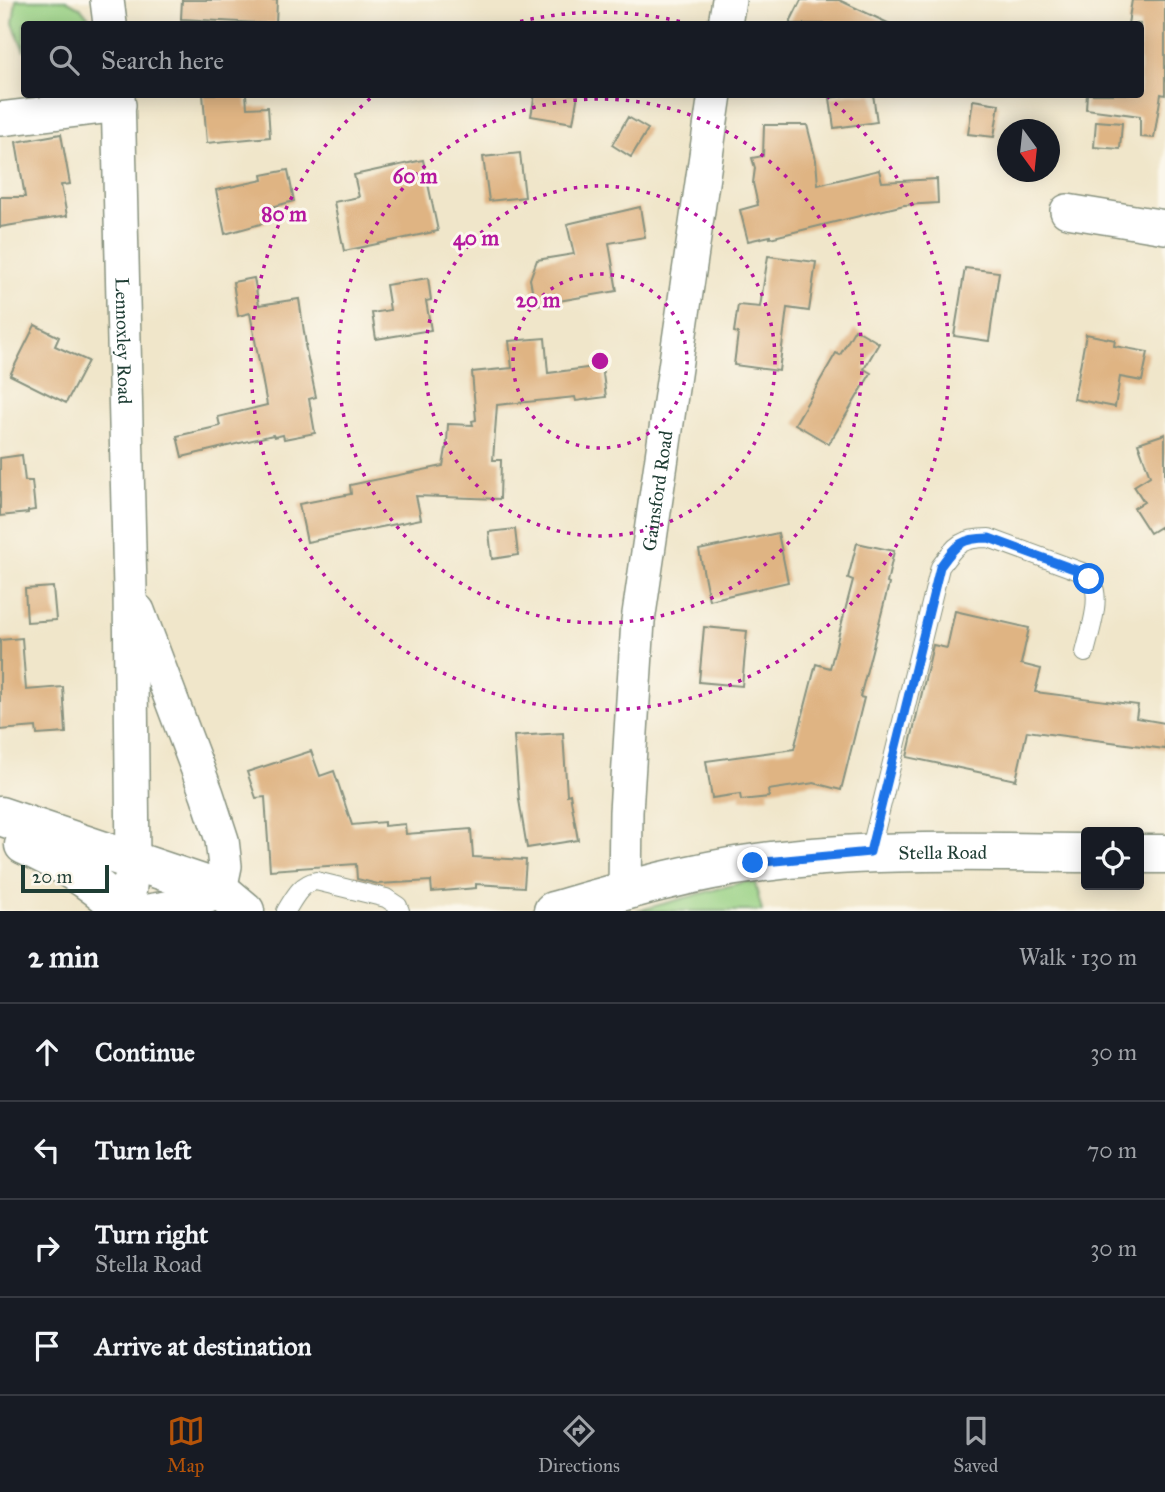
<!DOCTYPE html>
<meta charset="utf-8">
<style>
body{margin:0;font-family:"IM FELL Great Primer",serif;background:#20242c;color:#f1f3f6}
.controls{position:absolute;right:21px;bottom:21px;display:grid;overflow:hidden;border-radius:7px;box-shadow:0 4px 18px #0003}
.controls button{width:63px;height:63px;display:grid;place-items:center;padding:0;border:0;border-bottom:2px solid #363941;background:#171b24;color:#f1f3f6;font:35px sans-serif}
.compass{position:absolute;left:997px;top:119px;width:63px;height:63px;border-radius:50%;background:#171b24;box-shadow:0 4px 18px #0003;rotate:165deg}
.scale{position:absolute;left:21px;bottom:18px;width:88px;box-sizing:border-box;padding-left:7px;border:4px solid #1f3d34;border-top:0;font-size:19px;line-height:24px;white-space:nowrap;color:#1f3d34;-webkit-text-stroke:5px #fbf7ec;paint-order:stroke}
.stop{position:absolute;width:21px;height:21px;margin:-16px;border:5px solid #1a73e8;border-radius:50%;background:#fff}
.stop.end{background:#1a73e8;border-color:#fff;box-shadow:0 2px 7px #0008}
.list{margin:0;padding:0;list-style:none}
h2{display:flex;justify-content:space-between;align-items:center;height:91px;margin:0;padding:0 28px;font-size:30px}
h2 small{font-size:23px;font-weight:400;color:#9ea1a6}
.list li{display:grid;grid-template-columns:46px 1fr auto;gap:21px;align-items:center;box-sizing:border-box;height:98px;padding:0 28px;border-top:2px solid #363941}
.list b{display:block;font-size:26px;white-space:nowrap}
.list p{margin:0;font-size:23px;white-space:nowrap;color:#9ea1a6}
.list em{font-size:23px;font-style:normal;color:#9ea1a6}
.icon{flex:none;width:38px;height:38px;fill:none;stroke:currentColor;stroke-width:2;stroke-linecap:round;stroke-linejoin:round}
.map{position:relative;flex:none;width:1165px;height:911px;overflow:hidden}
.search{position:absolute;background:#171b24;box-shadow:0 4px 18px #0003;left:21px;right:21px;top:21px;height:77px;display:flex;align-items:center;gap:18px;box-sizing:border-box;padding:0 24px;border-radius:7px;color:#9ea1a6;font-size:26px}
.sheet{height:483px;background:#171b24}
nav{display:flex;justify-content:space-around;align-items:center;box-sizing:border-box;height:98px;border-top:2px solid #363941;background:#171b24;font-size:19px;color:#9ea1a6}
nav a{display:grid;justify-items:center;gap:4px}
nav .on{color:#b45309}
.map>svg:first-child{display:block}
.green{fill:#99d184;stroke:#5c875c;stroke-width:2}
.building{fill:#dfb483}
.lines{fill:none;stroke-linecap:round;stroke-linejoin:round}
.service-casing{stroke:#88927f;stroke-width:20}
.minor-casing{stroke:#88927f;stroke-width:36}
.tertiary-casing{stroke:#88927f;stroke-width:41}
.secondary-casing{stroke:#88927f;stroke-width:41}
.service{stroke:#fff;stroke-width:18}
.minor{stroke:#fff;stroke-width:33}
.tertiary{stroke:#fff;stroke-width:38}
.secondary{stroke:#fff;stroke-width:38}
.route{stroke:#1a73e8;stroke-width:9}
.ring{fill:none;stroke:#b5179e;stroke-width:3.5;stroke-dasharray:3.5 7}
.labels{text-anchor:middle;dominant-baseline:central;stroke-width:6;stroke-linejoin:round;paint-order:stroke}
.street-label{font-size:19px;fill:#1f3d34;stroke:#fbf7ec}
.centre{fill:#b5179e;stroke:#fbf7ec;stroke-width:3.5}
.ring-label{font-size:21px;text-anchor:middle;font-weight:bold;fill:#b5179e;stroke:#fbf7ec;stroke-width:6;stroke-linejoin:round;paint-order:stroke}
</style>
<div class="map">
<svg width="1165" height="911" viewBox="0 0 1165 911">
<rect width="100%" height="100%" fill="#fbf7ec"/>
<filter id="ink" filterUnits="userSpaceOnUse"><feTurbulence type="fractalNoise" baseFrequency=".0143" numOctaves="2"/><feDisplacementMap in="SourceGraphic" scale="14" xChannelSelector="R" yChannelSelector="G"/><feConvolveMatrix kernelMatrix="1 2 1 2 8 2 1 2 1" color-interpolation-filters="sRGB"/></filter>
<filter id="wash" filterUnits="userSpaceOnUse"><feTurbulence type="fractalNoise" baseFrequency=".00686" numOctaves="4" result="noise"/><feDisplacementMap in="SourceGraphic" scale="28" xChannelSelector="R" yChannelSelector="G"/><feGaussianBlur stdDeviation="1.57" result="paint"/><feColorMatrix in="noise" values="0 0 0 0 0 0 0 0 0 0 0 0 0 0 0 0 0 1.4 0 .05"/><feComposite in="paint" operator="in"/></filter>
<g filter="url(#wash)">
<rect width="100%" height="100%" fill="#f0e6ca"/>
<path class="green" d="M 16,0 L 66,0 L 81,8 L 94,24 L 24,24 L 24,51 L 13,23 Z
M 754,879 L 762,911 L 637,911 Z"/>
<g id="blocks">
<path class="building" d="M 182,0 L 277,0 L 276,24 L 181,19 Z
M 801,0 L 839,0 L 890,24 L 789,24 Z
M 1132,0 L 1165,0 L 1165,95 L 1161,94 L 1154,138 L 1140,137 L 1140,116 L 1086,109 L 1087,94 L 1140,94 L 1140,24 L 1128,24 Z
M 203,94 L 246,94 L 247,108 L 268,107 L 270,137 L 207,143 Z
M 535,94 L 578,94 L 573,123 L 531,116 Z
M 850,94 L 873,94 L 877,122 L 834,128 L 830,98 Z
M 973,100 L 999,104 L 994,137 L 968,134 Z
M 628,117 L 648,129 L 631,157 L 612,145 Z
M 1096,121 L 1122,123 L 1120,149 L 1094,147 Z
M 764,125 L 807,125 L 816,160 L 818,185 L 879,170 L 882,182 L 937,179 L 938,203 L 904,205 L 770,238 L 770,236 L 748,241 L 740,210 L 758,205 L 753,183 L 755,168 L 752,158 L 763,156 Z
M 61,134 L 70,184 L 61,185 L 67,216 L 0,227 L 0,197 L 25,197 L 16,142 Z
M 520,153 L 525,197 L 489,201 L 483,157 Z
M 423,160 L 438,231 L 344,251 L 334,202 L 359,197 L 354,175 Z
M 288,170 L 294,201 L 268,208 L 271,221 L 225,234 L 216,190 L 263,180 L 262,175 Z
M 640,207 L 645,237 L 609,243 L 617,291 L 535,305 L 530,279 L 537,260 L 574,254 L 567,224 Z
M 768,256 L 816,262 L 809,311 L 787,308 L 779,371 L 734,365 L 738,333 L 734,332 L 738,305 L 760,307 Z
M 965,268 L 999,272 L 989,341 L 954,336 Z
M 254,278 L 259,305 L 299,299 L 306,345 L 305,345 L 316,397 L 309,399 L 315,433 L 284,439 L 283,435 L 274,437 L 273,435 L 182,457 L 177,436 L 220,426 L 218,417 L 267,405 L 250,313 L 238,316 L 233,282 Z
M 428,278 L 431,300 L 426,301 L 431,330 L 376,339 L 372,313 L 390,310 L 386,285 Z
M 35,325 L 59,337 L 55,346 L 88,361 L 66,403 L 10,375 Z
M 855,329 L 879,343 L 864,369 L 871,373 L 829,444 L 795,424 L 836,353 L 840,355 Z
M 1086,334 L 1115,340 L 1114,346 L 1148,352 L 1142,381 L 1120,377 L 1115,407 L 1074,399 Z
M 545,338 L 548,373 L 602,366 L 606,397 L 576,401 L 575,397 L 497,405 L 493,460 L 501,460 L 500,499 L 416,496 L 421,519 L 307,542 L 299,504 L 351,494 L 350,485 L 443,466 L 447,443 L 448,424 L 473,425 L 472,421 L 476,420 L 472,372 L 512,368 L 509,341 Z
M 1165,434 L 1165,536 L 1160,527 L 1150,533 L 1134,508 L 1144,502 L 1134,486 L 1150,476 L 1138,443 Z
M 22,455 L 25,481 L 32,481 L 35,510 L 28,511 L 28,513 L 0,516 L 0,458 Z
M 515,529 L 518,555 L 492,559 L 489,532 Z
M 778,533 L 788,582 L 709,600 L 699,550 Z
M 857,543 L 894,551 L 887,583 L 889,584 L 860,697 L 864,698 L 841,790 L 814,783 L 768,790 L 769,797 L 741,800 L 740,794 L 712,798 L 706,761 L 794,749 L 816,664 L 830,668 L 853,580 L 848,578 Z
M 53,587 L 56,620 L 27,622 L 25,589 Z
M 955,611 L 1029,628 L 1021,664 L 1041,669 L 1035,692 L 1138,705 L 1136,718 L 1165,723 L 1165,749 L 1027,731 L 1016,780 L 907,757 L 933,645 L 947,648 Z
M 704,627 L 747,631 L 742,686 L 699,682 Z
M 22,638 L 26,690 L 63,687 L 66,733 L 37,735 L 36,727 L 0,730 L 0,640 Z
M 563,733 L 567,795 L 570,794 L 578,840 L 527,848 L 519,800 L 514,736 Z
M 311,751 L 320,776 L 334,771 L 352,825 L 384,822 L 384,826 L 405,824 L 406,834 L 471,829 L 473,857 L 526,860 L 524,887 L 476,884 L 476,888 L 432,892 L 431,881 L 378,884 L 357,879 L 356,864 L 270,870 L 265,797 L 256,798 L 247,772 Z"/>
</g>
</g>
<g filter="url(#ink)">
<use href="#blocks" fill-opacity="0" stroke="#88927f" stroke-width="2"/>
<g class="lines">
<defs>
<path id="service" d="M 870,852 L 940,567 C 956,545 960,538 989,538 L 1082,572 C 1086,576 1091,579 1093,585 C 1101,601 1089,635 1085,653
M 286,911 C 294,898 300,884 316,881 L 386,898 L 398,906 L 400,911"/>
<g id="minor">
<path d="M 107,0 L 110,24"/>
<path d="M 725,24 L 729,0"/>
<path id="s1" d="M 118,94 L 130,589 L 133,861 L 127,911"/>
<path d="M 0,119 L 119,105"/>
<path d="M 1067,211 L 1165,227"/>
<path d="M 138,611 L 207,794 L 222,840 L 225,866 L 220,890 C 194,905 176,907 147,911"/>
<path id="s2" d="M 625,890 L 626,812 L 638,621 L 715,94"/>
</g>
<path id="tertiary" d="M 0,816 L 220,890 L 245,911
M 24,845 C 62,862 95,882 124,911"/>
<g id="secondary">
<path d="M 1139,854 L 1165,854"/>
<path id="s3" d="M 553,911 C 620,892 687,872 756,863 C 865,848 976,852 1086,853"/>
</g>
</defs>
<use href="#service" class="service-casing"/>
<use href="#minor" class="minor-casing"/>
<use href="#tertiary" class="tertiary-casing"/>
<use href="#secondary" class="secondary-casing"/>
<use href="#service" class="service"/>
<use href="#minor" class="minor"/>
<use href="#tertiary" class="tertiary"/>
<use href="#secondary" class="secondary"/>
</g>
</g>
<g class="lines" filter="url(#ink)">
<path class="route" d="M 753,863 L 870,852 L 940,567 C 956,545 960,538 989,538 L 1082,572 L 1089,579"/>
</g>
<g class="ring">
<circle cx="600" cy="361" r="87"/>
<circle cx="600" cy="361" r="175"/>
<circle cx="600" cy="361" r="262"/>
<path d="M510 24A349 349 0 0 1 690 24M827 96A349 349 0 1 1 373 96"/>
</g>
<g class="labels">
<g class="street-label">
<text stroke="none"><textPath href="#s1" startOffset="247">Lennoxley Road</textPath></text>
<text stroke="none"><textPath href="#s2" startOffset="401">Gainsford Road</textPath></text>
<text stroke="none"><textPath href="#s3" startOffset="396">Stella Road</textPath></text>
</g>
</g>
<circle cx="600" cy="361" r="10" class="centre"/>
<g class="ring-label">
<text x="415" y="183">60 m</text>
<text x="284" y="221">80 m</text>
<text x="476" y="245">40 m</text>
<text x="538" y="307">20 m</text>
</g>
</svg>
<div class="controls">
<button><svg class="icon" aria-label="locate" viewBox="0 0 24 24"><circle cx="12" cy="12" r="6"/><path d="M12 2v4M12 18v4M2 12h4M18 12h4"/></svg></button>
</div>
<svg class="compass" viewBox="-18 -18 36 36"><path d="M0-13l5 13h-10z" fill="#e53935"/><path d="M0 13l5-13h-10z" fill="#9ea1a6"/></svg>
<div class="scale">20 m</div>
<div class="stop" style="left:1089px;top:579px"></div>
<div class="stop end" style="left:753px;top:863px"></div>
<div class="search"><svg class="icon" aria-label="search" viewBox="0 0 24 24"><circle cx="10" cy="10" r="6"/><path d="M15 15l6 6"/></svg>Search here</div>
</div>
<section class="sheet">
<h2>2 min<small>Walk · 130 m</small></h2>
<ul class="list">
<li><svg class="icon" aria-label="ahead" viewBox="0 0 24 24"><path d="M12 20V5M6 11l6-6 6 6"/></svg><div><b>Continue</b></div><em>30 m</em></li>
<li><svg class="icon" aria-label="left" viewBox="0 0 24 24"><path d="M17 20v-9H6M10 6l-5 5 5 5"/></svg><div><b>Turn left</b></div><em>70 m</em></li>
<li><svg class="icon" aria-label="right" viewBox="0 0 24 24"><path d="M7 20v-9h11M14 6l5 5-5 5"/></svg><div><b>Turn right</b><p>Stella Road</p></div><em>30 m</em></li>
<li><svg class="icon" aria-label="arrive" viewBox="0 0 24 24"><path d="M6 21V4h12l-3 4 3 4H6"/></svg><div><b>Arrive at destination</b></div></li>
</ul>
</section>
<nav>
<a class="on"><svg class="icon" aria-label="map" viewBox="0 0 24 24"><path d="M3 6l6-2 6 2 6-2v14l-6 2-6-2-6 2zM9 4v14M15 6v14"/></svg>Map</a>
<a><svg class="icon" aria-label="directions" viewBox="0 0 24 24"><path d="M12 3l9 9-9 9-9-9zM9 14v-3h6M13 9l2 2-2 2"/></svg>Directions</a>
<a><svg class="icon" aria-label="saved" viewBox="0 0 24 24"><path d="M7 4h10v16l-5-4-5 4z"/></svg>Saved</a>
</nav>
